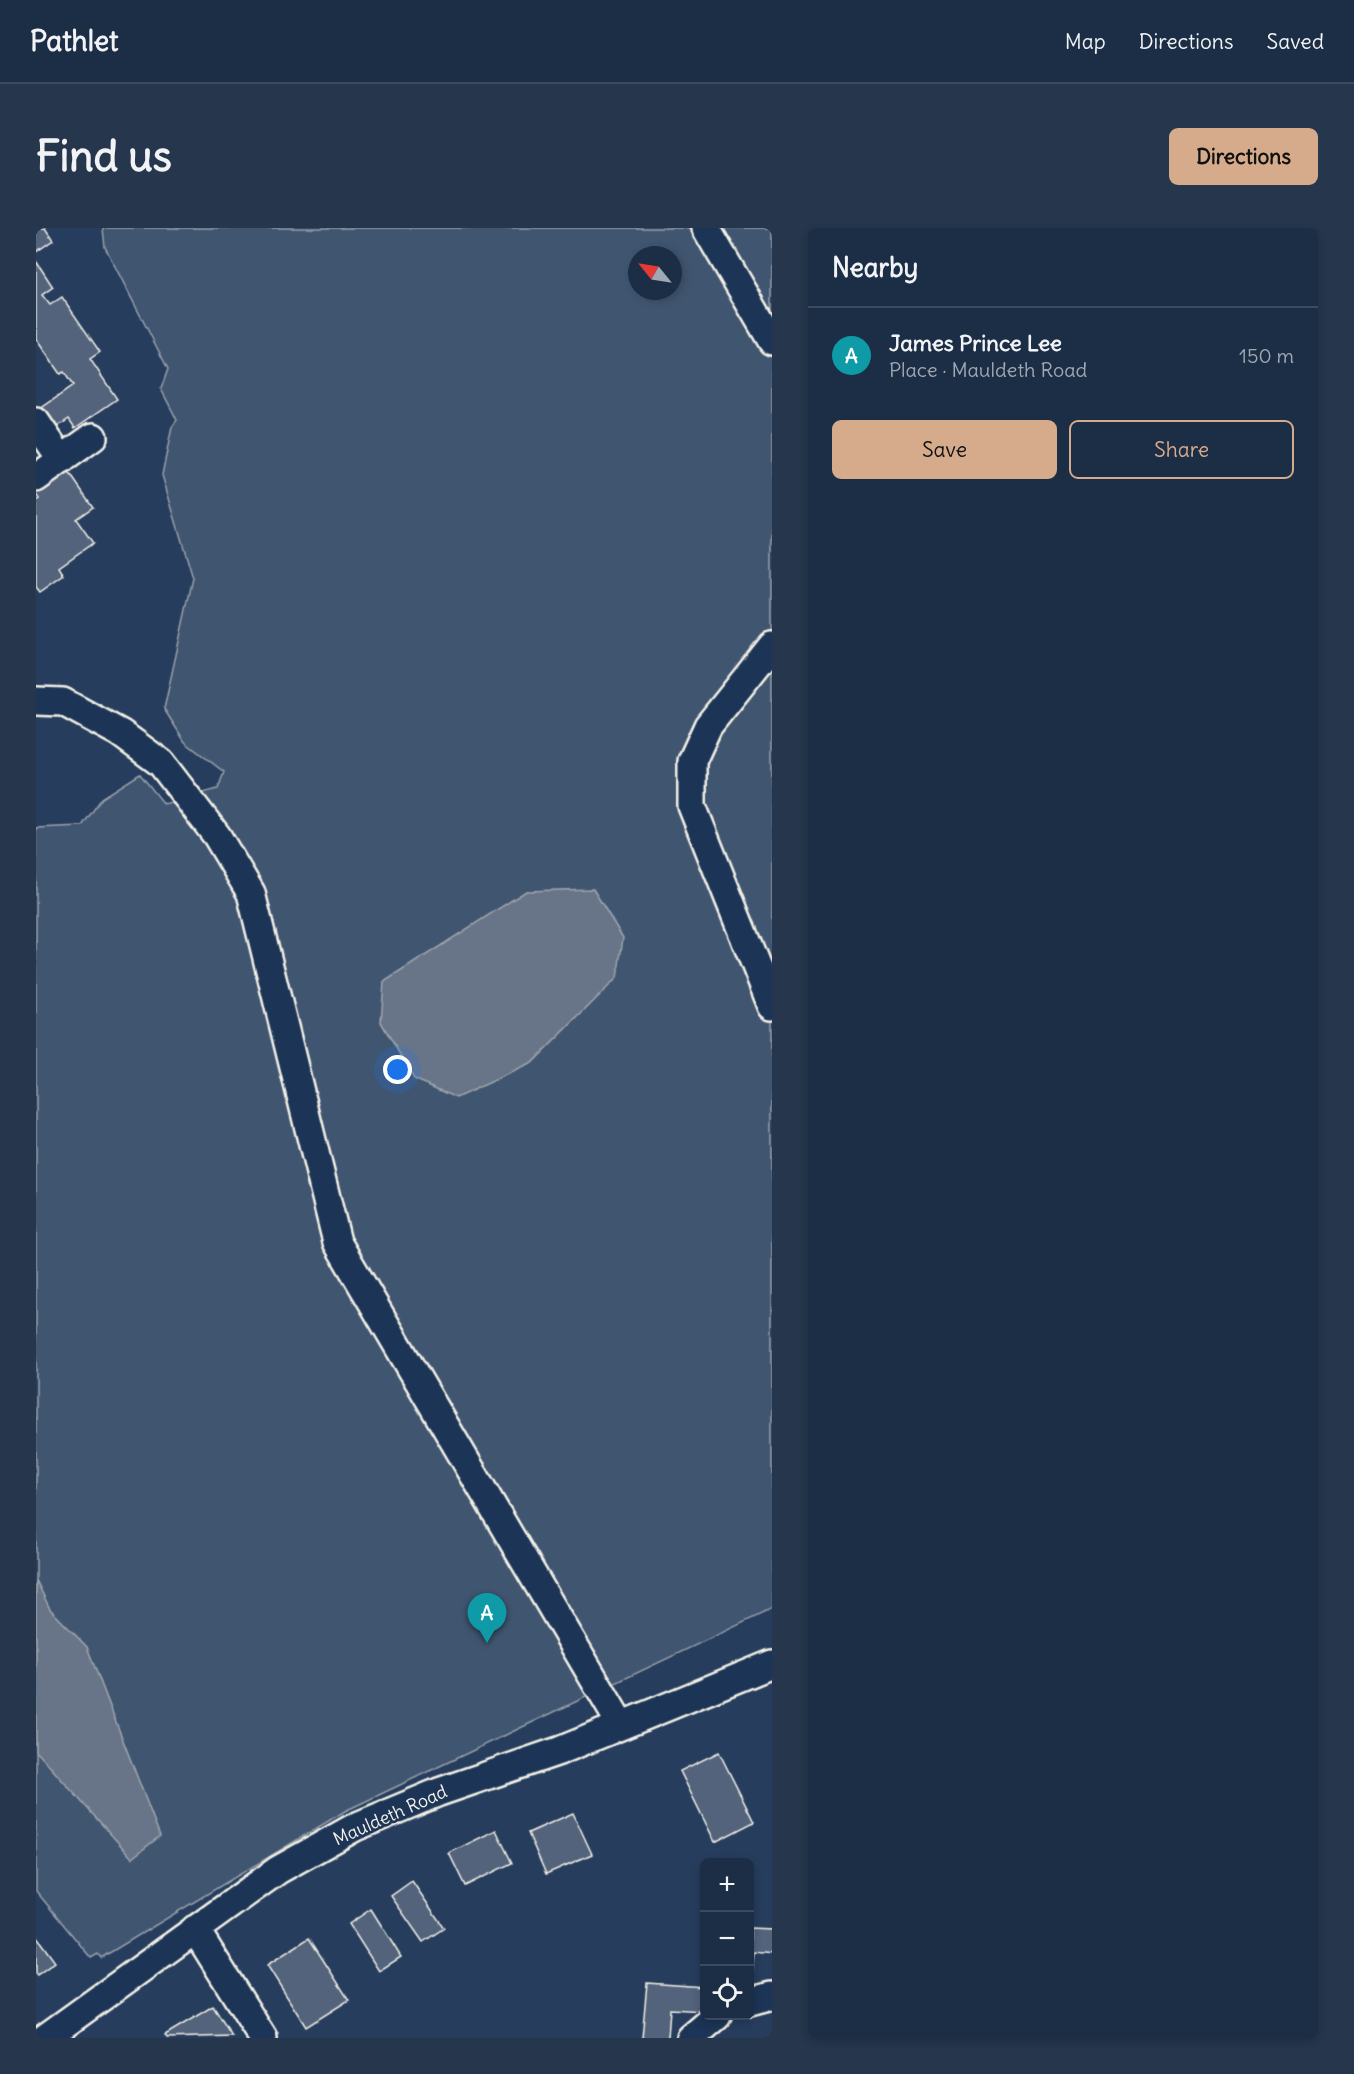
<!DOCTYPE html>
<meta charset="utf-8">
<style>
body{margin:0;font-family:Delius,sans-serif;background:#25364d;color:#f1f3f6}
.controls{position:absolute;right:18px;bottom:18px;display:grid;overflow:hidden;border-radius:9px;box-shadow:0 3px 9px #0003}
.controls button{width:54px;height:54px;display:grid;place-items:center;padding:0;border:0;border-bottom:2px solid #3a4a5f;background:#1c2e46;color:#f1f3f6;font:30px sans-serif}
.compass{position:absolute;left:592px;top:18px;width:54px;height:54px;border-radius:50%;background:#1c2e46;box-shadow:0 3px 9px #0003;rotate:300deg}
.you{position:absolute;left:362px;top:842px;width:21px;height:21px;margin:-15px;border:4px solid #fff;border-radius:50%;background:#1a73e8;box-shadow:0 0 0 9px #1a73e833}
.badge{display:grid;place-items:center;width:39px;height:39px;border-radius:50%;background:#d6ab8b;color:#fff;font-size:20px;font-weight:700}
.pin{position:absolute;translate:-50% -50px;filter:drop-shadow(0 2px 3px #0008)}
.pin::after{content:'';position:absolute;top:32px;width:21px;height:18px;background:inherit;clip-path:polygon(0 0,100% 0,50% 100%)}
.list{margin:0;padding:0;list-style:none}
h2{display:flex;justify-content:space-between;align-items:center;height:78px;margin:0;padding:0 24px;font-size:26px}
h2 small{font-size:20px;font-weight:400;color:#a0a8b3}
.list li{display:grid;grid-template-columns:39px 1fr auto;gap:18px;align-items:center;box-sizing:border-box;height:96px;padding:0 24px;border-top:2px solid #3a4a5f}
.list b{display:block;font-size:22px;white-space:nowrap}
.list p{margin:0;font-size:20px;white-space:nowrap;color:#a0a8b3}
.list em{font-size:20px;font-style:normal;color:#a0a8b3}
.actions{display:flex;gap:12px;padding:18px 24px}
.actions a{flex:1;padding:14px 0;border:2px solid #d6ab8b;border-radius:9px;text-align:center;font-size:21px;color:#d6ab8b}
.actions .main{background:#d6ab8b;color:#111}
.icon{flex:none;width:33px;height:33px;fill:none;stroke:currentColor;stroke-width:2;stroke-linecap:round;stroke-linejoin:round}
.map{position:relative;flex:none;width:736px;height:1810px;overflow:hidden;border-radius:9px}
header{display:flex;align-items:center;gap:36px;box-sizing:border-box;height:84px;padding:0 30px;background:#1c2e46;border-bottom:2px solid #3a4a5f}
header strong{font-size:28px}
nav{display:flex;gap:33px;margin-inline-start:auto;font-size:21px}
.intro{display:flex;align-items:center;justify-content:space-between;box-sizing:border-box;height:144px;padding:0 36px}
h1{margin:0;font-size:42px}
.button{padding:15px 27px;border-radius:9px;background:#d6ab8b;color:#111;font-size:21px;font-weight:700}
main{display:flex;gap:36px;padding:0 36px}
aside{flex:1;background:#1c2e46;border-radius:9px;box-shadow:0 3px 9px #0003}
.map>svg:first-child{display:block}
.green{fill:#40546f;stroke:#9aa2ac;stroke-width:1.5;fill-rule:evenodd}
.water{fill:#677588;stroke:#9fa7ae;stroke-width:1.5}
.building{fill:#52647b;stroke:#f4f1e8;stroke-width:1.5}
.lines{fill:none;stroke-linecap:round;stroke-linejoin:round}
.minor-casing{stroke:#f4f1e8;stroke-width:32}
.minor{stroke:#1d3557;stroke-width:27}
.labels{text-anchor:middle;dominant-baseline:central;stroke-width:5;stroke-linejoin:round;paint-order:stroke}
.street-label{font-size:18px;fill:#f4f1e8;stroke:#1d3557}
</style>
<header>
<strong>Pathlet</strong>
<nav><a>Map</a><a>Directions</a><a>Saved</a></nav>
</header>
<div class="intro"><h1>Find us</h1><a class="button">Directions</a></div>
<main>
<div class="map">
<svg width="736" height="1810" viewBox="0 0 736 1810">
<rect width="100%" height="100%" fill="#263d5d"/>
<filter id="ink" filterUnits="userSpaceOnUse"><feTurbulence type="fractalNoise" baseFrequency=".0167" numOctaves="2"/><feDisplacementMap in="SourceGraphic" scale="12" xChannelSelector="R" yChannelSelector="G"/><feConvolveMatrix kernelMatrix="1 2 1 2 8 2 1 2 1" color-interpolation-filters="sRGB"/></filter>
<g filter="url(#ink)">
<path class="green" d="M 67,0 L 736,0 L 736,1381 L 309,1583 L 65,1730 L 62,1726 L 55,1730 L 0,1663 L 0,600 L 46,598 L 66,570 L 104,546 L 128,576 L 182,561 L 188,544 L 149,514 L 128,481 L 157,350 L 126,247 L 136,199 L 141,192 L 125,161 L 132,141 L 69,19 ZM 601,27 L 637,27 L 637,63 L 601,63 Z"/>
<path class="water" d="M 557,661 L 587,710 L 581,750 L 496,835 L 420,870 L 378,851 L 345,794 L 348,754 L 490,663 Z
M 0,1352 L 14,1381 L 51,1419 L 124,1608 L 96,1630 L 0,1523 Z"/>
<path class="building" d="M 0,0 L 9,0 L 17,12 L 0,24 Z
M 0,33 L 17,59 L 6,67 L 14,77 L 26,69 L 64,124 L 54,131 L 81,171 L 39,200 L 33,191 L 18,201 L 4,181 L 37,158 L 28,144 L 24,146 L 0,111 Z
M 32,243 L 57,279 L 40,291 L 57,315 L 23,339 L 28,347 L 4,364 L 0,359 L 0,274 L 4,271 L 0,265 Z
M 683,1524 L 718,1594 L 679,1614 L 644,1543 Z
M 537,1585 L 556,1626 L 510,1646 L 492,1605 Z
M 460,1602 L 476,1635 L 429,1658 L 413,1625 Z
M 376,1653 L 408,1700 L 387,1714 L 355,1668 Z
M 335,1681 L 365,1729 L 343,1743 L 313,1696 Z
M 714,1700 L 736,1701 L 736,1726 L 718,1724 L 715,1761 Z
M 0,1708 L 19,1734 L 1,1747 L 0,1746 Z
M 273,1710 L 313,1772 L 270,1799 L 231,1737 Z
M 611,1755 L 668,1759 L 668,1783 L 634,1781 L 632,1810 L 606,1810 Z
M 177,1778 L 196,1808 L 131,1810 L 129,1807 Z"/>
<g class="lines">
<defs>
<path id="minor" d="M 670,0 L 736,113
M 0,194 L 26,232
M 0,250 L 57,209
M 736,418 L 672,498 L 656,533 L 656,578 L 736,778
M 0,473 L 27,474 L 84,505 L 125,535 L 181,608 L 215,665 L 301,1014 L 585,1497
M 159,1701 L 227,1810
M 714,1774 L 736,1768
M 9,1810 L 242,1642 L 319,1599 L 403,1564 L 523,1523 L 736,1436
M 655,1810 L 681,1788"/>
</defs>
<use href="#minor" class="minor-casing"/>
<use href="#minor" class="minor"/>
</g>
</g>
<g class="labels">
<g class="street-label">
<text transform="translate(354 1587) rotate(-24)">Mauldeth Road</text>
</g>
</g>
</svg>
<div class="controls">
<button>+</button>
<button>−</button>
<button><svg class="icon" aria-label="locate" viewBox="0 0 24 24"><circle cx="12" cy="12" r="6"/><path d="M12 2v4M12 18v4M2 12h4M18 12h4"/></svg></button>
</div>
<svg class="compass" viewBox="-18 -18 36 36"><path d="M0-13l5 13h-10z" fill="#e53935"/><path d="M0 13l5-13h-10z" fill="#a0a8b3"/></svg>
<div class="you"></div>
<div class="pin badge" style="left:451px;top:1415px;background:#0f9aa8">A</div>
</div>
<aside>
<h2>Nearby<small></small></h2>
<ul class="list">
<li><span class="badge" style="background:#0f9aa8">A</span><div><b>James Prince Lee</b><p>Place · Mauldeth Road</p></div><em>150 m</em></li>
</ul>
<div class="actions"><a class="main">Save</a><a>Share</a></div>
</aside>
</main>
